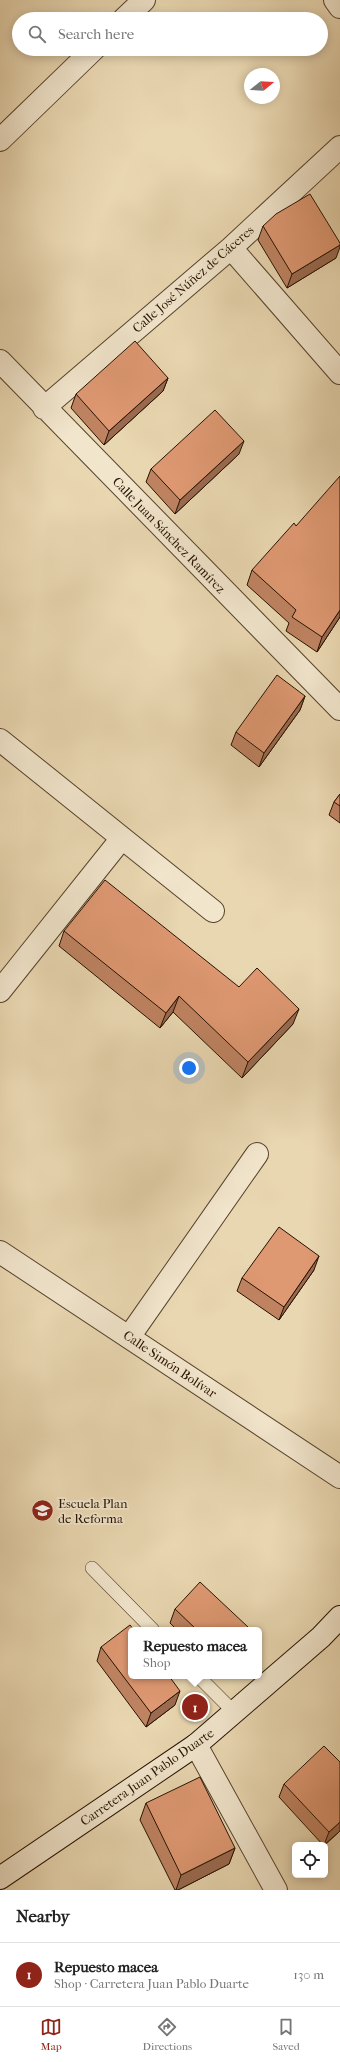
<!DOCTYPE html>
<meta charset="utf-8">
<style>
body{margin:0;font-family:"IM FELL French Canon",serif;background:#f6f6f6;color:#222}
.controls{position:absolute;right:12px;bottom:12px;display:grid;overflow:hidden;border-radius:6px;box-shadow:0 2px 10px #0003}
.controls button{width:36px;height:36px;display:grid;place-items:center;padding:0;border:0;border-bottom:1px solid #e0e0e0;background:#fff;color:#222;font:20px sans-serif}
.compass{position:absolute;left:244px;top:68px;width:36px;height:36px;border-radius:50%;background:#fff;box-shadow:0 2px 10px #0003;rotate:72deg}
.you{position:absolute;left:189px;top:1068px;width:14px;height:14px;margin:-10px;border:3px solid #fff;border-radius:50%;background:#1a73e8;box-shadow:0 0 0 6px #1a73e833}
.badge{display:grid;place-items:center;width:26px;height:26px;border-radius:50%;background:#8f2418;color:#fff;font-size:13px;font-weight:700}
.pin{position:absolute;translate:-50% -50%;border:2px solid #fff;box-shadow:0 1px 4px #0006}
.popup{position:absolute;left:128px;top:1627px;width:134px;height:52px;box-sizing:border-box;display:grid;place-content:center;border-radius:6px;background:#fff;filter:drop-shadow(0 1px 3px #0005);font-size:13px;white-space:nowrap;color:#767676}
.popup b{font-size:15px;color:#222}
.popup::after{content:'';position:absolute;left:50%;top:100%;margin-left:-8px;border:8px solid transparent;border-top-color:#fff}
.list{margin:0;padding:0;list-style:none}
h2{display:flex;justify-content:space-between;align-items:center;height:52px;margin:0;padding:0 16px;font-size:17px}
h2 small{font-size:13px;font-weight:400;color:#767676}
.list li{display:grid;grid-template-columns:26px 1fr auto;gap:12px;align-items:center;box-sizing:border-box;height:64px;padding:0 16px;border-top:1px solid #e0e0e0}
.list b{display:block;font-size:15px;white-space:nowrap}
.list p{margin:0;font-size:13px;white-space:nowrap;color:#767676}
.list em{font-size:13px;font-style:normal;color:#767676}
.icon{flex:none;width:22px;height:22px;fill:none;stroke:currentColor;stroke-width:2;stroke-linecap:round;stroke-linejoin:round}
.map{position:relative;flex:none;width:340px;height:1890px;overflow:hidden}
.search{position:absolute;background:#fff;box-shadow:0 2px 10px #0003;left:12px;right:12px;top:12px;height:44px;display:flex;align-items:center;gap:10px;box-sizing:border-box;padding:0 14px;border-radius:22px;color:#767676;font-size:15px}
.sheet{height:116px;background:#fff}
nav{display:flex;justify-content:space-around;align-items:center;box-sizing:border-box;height:56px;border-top:1px solid #e0e0e0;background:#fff;font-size:11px;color:#767676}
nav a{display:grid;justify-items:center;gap:2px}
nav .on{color:#8f2418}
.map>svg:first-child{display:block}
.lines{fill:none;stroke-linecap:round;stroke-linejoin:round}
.service-casing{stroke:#57432c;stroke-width:14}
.minor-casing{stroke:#57432c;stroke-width:24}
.tertiary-casing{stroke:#57432c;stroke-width:24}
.secondary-casing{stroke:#261200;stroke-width:24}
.service{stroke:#f1e5cc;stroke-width:13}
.minor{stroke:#f1e5cc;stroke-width:22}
.tertiary{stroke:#f1e5cc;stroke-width:22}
.secondary{stroke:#f1e5cc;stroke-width:22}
.wall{fill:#bf8362;stroke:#261200}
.shaded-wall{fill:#9b6a50;stroke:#261200}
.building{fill:#de9872;stroke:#261200}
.labels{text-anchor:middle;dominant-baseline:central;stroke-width:3.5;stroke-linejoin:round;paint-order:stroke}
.street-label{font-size:13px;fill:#261200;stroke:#f1e5cc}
.poi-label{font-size:13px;fill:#261200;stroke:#f1e5cc;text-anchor:start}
</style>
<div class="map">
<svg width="340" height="1890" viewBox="0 0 340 1890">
<rect width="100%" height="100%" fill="#e9d7b1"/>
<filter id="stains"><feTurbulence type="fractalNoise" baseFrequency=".005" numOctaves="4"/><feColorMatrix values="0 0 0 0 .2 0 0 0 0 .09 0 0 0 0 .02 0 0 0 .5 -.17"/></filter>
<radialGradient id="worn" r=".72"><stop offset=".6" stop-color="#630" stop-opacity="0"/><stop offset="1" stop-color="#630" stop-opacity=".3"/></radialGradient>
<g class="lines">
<defs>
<path id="service" d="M 92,1568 L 153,1630
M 198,1676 L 235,1713"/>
<path id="minor" d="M 335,0 L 340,7
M 124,19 L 144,0
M 0,140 L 94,49
M 231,248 L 340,373
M 0,361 L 340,709
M 44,408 L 231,248 L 340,147
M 0,740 L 213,911
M 0,991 L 122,838
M 129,1337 L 257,1154
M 196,1745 L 276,1890"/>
<path id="tertiary" d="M 0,1252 L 340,1477"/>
<path id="secondary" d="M 0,1878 L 196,1745 L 321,1637 L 340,1617"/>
</defs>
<use href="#service" class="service-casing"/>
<use href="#minor" class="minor-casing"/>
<use href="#tertiary" class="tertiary-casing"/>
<use href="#secondary" class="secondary-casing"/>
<use href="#service" class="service"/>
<use href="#minor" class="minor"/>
<use href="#tertiary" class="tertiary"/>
<use href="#secondary" class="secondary"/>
</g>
<path class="wall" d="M 263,226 L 336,258 L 287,288 L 258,240 Z
M 168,378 L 163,391 L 104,445 L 71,408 L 76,394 Z
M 239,454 L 175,514 L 146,482 L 151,469 Z
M 252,570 L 340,617 L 317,652 L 286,631 L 289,623 L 247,585 Z
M 305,696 L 300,710 L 259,767 L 231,745 L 236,732 Z
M 340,794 L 340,823 L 329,815 L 334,802 Z
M 64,931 L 239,987 L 293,1024 L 242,1078 L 173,1012 L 160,1028 L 59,946 Z
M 314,1270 L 279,1320 L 237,1291 L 242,1278 Z
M 175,1609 L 246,1630 L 177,1630 L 170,1623 Z
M 101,1647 L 175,1705 L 146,1727 L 97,1661 Z
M 284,1784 L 340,1831 L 325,1845 L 323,1845 L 279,1797 Z
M 146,1803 L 235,1848 L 229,1864 L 178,1890 L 175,1890 L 140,1820 Z"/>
<path class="shaded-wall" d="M 340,245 L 340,247 L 336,258 L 287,288 L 292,274 Z
M 168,378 L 163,391 L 104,445 L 109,431 Z
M 244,441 L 239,454 L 175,514 L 180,500 Z
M 340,610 L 340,617 L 317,652 L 322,637 Z
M 305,696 L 300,710 L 259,767 L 264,753 Z
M 179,996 L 173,1012 L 160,1028 L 166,1013 Z
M 299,1009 L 293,1024 L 242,1078 L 248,1062 Z
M 319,1256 L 314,1270 L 279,1320 L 284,1307 Z
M 180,1691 L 175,1705 L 146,1727 L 151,1713 Z
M 340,1822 L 340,1831 L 324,1845 L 329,1832 Z
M 235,1848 L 229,1864 L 178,1890 L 176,1890 L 181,1875 Z"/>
<path class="building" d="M 310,194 L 340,243 L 340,245 L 292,274 L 263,226 L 276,214 Z
M 135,341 L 168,378 L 109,431 L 76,394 Z
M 215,410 L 244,441 L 180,500 L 151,469 Z
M 340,476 L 340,610 L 322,637 L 292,617 L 296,610 L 252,570 L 294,523 L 296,526 Z
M 277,675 L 305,696 L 264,753 L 236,732 Z
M 340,794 L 340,806 L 334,802 Z
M 105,880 L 239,987 L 257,968 L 299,1009 L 248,1062 L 179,996 L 166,1013 L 64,931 Z
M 279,1227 L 319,1256 L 284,1307 L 242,1278 Z
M 200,1582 L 248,1627 L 245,1630 L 197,1630 L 175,1609 Z
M 130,1625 L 134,1630 L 131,1630 L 131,1676 L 169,1676 L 180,1691 L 151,1713 L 101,1647 Z
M 324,1746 L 340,1762 L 340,1822 L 329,1832 L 284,1784 Z
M 200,1777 L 235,1848 L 181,1875 L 146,1803 Z"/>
<defs>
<symbol id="school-disc" viewBox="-11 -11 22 22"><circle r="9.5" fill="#8f2418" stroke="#f1e5cc"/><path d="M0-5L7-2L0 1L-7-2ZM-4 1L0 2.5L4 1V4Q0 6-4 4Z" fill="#fff"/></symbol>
</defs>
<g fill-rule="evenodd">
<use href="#school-disc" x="30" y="1498" width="25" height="25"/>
</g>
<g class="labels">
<g class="street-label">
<text transform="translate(193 279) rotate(-41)">Calle José Núñez de Cáceres</text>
<text transform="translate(169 535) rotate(46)">Calle Juan Sánchez Ramírez</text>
<text transform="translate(170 1364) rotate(34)">Calle Simón Bolívar</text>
<text transform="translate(147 1777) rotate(-35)">Carretera Juan Pablo Duarte</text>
</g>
<g class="poi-label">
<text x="58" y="1503">Escuela Plan<tspan x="58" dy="15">de Reforma</tspan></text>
</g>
</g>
<rect width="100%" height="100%" filter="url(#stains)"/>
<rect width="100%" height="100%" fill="url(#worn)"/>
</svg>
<div class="controls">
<button><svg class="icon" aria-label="locate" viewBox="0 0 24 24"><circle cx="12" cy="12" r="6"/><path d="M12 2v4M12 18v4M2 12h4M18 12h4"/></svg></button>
</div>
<svg class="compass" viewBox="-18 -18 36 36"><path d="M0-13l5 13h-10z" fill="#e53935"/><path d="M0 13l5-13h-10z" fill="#767676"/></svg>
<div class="you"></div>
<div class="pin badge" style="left:195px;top:1707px">1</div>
<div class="popup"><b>Repuesto macea</b>Shop</div>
<div class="search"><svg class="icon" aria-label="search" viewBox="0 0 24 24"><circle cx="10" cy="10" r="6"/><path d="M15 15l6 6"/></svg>Search here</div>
</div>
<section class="sheet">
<h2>Nearby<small></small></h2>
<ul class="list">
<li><span class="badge">1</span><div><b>Repuesto macea</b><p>Shop · Carretera Juan Pablo Duarte</p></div><em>130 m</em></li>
</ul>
</section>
<nav>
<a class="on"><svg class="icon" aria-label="map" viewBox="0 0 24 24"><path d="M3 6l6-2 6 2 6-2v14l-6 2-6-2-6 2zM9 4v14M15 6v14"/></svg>Map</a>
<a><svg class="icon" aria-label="directions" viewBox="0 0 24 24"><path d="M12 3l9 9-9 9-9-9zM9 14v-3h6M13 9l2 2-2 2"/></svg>Directions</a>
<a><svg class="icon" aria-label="saved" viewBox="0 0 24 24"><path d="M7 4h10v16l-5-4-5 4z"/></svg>Saved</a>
</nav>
